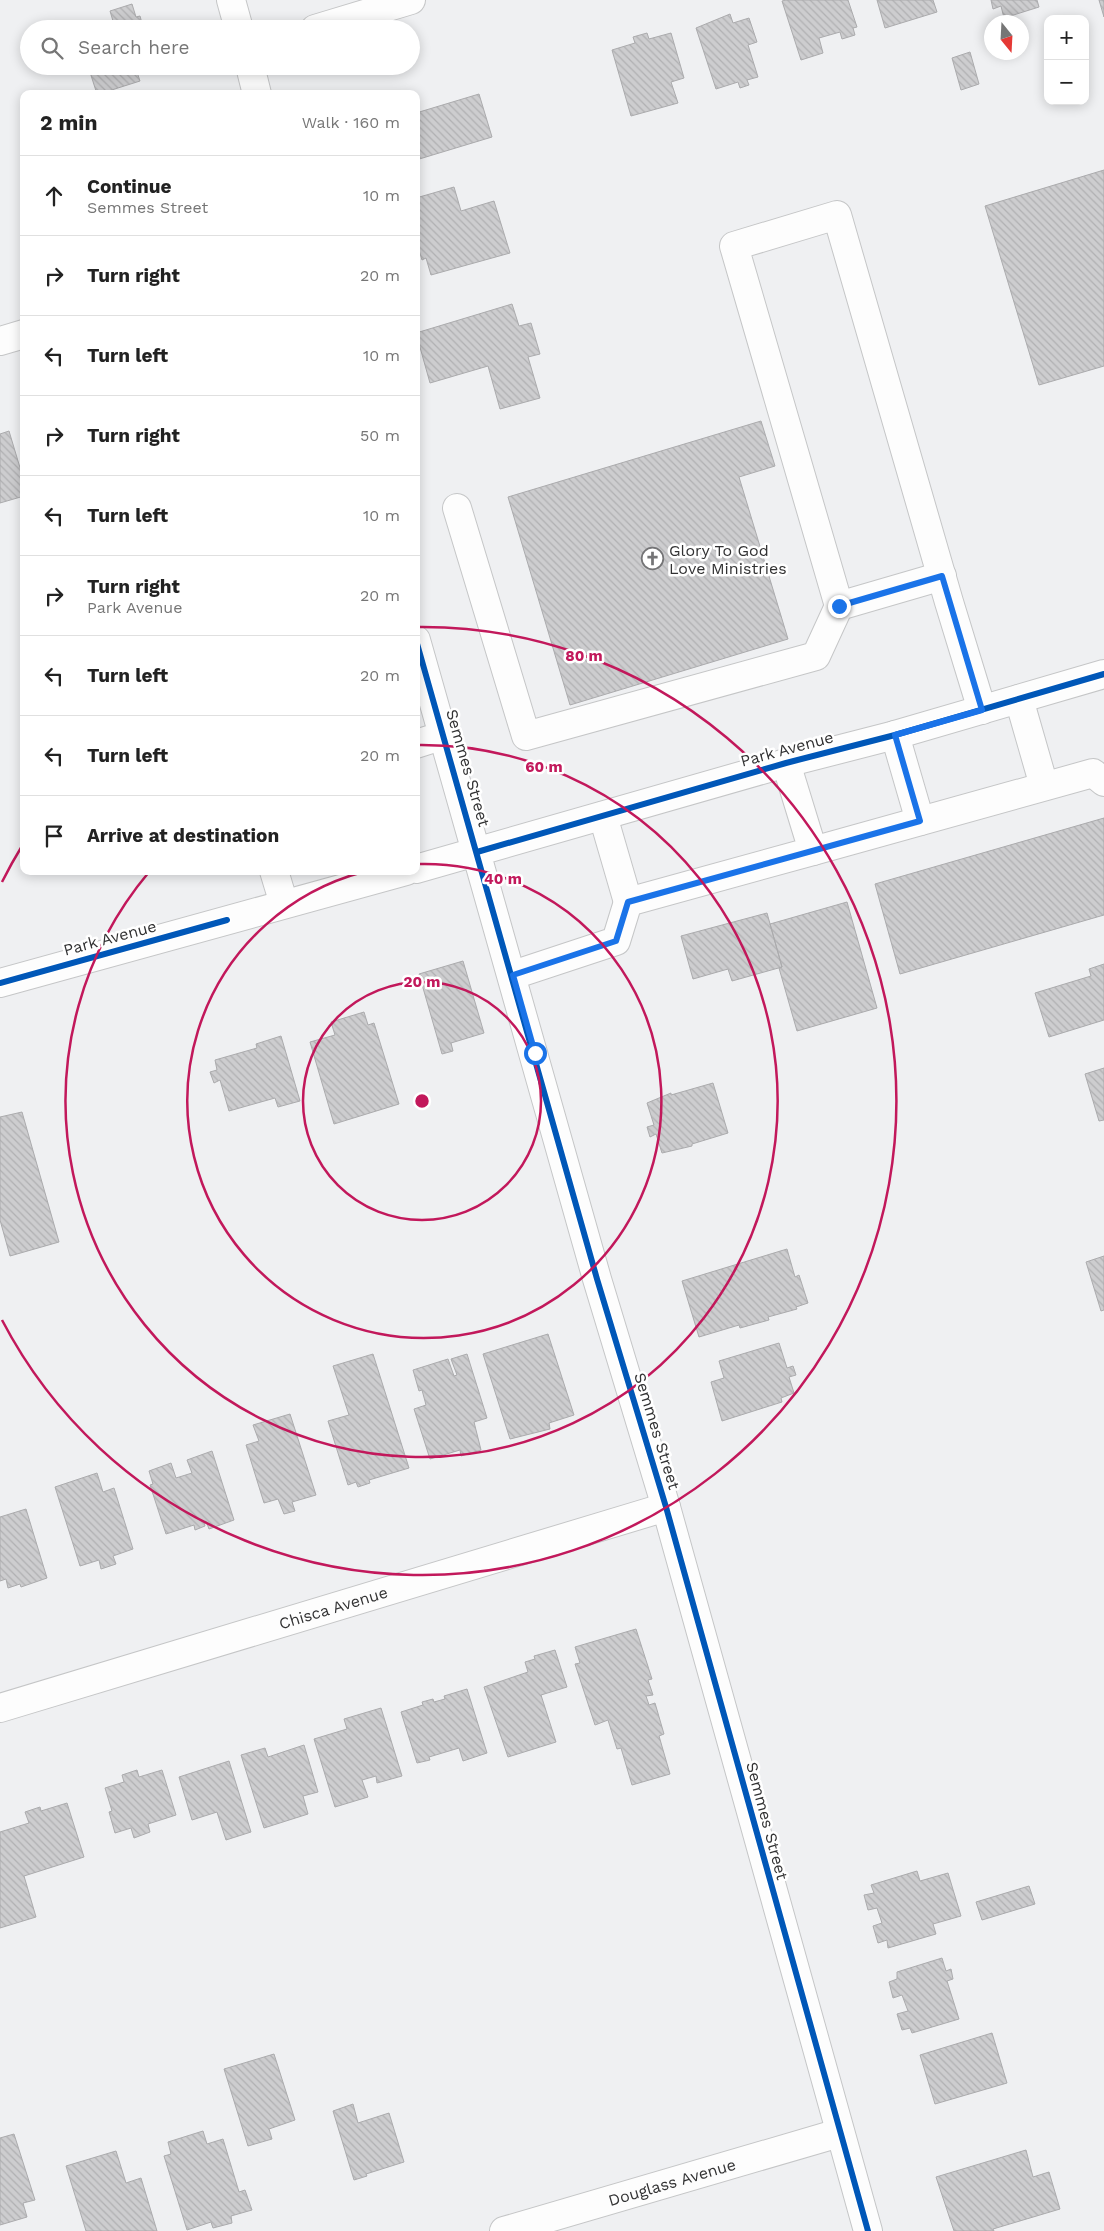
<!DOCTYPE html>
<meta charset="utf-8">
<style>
body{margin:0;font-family:"Work Sans",sans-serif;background:#f2f2f2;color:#222}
.controls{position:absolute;right:15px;top:15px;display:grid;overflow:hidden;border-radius:10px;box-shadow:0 2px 12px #0003}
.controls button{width:45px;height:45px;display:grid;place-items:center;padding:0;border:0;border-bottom:1px solid #e0e0e0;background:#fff;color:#222;font:25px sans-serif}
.compass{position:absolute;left:984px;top:15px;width:45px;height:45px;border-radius:50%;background:#fff;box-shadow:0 2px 12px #0003;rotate:162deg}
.stop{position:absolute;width:15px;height:15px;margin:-11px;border:4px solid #1a73e8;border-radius:50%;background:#fff}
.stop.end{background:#1a73e8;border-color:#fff;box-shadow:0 1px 5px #0008}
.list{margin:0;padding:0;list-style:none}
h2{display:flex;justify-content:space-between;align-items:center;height:65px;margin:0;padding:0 20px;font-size:21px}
h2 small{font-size:16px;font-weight:400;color:#767676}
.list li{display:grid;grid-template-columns:32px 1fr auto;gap:15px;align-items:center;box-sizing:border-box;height:80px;padding:0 20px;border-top:1px solid #e0e0e0}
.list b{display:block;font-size:19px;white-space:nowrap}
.list p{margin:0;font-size:16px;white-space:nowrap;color:#767676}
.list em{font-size:16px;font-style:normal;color:#767676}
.icon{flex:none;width:28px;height:28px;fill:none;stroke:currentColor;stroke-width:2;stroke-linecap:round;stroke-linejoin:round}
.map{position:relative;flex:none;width:1104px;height:2231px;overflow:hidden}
.search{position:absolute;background:#fff;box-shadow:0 2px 12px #0003;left:20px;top:20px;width:400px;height:55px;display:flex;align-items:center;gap:12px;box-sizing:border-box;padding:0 18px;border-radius:28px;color:#767676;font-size:19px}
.panel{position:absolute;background:#fff;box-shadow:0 2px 12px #0003;left:20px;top:90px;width:400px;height:785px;border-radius:10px}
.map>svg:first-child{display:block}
.building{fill:url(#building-back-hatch);stroke:#ababad}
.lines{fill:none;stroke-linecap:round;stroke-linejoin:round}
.minor-casing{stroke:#c5c6c7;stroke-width:30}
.major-casing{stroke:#c5c6c7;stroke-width:30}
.minor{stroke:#fdfdfd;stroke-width:28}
.major{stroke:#fdfdfd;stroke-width:28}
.cycleway-casing{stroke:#fff;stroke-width:9}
.cycleway{stroke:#0057b8;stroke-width:6}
.route{stroke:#1a73e8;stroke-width:6}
.ring{fill:none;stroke:#c2185b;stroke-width:2.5}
.labels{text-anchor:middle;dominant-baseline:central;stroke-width:5;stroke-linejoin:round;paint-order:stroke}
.poi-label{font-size:16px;fill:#323233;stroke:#fff;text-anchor:start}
.street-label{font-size:16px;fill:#323233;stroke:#fff}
.centre{fill:#c2185b;stroke:#fff;stroke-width:2.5}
.ring-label{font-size:15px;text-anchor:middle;font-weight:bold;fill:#c2185b;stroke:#fff;stroke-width:5;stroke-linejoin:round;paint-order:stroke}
</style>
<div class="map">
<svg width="1104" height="2231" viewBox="0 0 1104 2231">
<defs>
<pattern id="building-back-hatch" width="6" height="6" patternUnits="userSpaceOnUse" patternTransform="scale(1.25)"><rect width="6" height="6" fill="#cdcdcf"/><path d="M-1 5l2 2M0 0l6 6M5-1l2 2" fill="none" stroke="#b0b0b2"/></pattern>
</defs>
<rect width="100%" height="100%" fill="#eff0f2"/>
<path class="building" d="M 786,0 L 848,0 L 857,27 L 853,28 L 855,35 L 842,39 L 840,32 L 819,38 L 823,53 L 801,60 L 782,1 Z
M 877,0 L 933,0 L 937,12 L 885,28 Z
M 991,0 L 1037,0 L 1039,7 L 1004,18 L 1001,6 L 993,9 Z
M 1099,0 L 1104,0 L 1104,17 Z
M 132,4 L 136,17 L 140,16 L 143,27 L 145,26 L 146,29 L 91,29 L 113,21 L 110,11 Z
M 730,14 L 733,23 L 749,18 L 757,42 L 748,45 L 758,77 L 747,80 L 749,85 L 740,88 L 738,82 L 716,89 L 696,28 Z
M 647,33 L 649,39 L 671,33 L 684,78 L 671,82 L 678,103 L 631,116 L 612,50 L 635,43 L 633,37 Z
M 970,52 L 979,84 L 961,90 L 952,58 Z
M 88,66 L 145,66 L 136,69 L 140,81 L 99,94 L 97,94 Z
M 479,94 L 492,137 L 416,160 L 416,113 Z
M 1104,170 L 1104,366 L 1039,385 L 985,206 Z
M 454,187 L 461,211 L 494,201 L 510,253 L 431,275 L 426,258 L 422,260 L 416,240 L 416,198 Z
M 512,304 L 519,326 L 531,323 L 540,354 L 528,357 L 540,398 L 500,409 L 488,366 L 430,383 L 416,333 Z
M 761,421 L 775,466 L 739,477 L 788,639 L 570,705 L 508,497 Z
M 9,431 L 24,481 L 24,496 L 0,503 L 0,434 Z
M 1104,818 L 1104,915 L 900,974 L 875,884 Z
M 847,902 L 877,1008 L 797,1031 L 779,968 L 782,967 L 770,924 Z
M 767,913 L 782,967 L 732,981 L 728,969 L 693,979 L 681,936 Z
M 463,961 L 484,1033 L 451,1043 L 453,1051 L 442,1054 L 419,974 Z
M 1104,964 L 1104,1020 L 1049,1037 L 1035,993 L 1091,976 L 1089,969 Z
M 364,1012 L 368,1025 L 374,1023 L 399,1104 L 334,1124 L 310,1042 L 335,1035 L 331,1022 Z
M 281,1036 L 300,1101 L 278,1107 L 275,1098 L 229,1111 L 220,1080 L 214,1083 L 210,1072 L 217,1070 L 215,1060 L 257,1048 L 256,1044 Z
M 1104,1068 L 1104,1120 L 1099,1121 L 1085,1074 Z
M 713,1083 L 728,1133 L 692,1144 L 692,1146 L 662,1153 L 656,1134 L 650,1137 L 647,1127 L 654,1125 L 647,1103 L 671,1093 L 671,1095 Z
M 22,1112 L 59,1242 L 10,1256 L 0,1220 L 0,1117 Z
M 787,1249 L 795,1277 L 799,1275 L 808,1303 L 796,1307 L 797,1309 L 768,1317 L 769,1320 L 740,1328 L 739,1325 L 699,1337 L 682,1281 Z
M 1104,1256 L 1104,1310 L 1101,1311 L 1086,1262 Z
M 548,1334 L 574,1415 L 549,1423 L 550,1429 L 510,1439 L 483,1354 Z
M 779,1343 L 787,1368 L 793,1366 L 796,1375 L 789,1377 L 794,1393 L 781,1398 L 782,1402 L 722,1421 L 711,1382 L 724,1378 L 719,1361 Z
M 373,1354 L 409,1468 L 369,1480 L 370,1483 L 358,1487 L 356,1482 L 348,1485 L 328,1421 L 349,1415 L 333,1366 Z
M 467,1354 L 487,1418 L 474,1422 L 481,1450 L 461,1456 L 460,1450 L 430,1459 L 414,1409 L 426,1405 L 422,1390 L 419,1391 L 413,1370 L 448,1359 L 454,1376 L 457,1375 L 451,1359 Z
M 290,1414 L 316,1495 L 292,1502 L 295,1511 L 284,1514 L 278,1499 L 264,1503 L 246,1445 L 259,1441 L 253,1425 Z
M 212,1451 L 234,1520 L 209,1529 L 206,1521 L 204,1522 L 205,1526 L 195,1530 L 194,1525 L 166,1534 L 150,1485 L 153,1484 L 149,1471 L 171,1463 L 176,1478 L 192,1473 L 187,1460 Z
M 97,1473 L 103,1492 L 114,1488 L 133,1549 L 113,1556 L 116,1564 L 101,1569 L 99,1560 L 80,1566 L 55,1487 Z
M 26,1509 L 47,1578 L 21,1587 L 20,1584 L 8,1588 L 6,1579 L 0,1581 L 0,1517 Z
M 636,1629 L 652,1679 L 648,1680 L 653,1695 L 646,1696 L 649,1705 L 655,1703 L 664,1734 L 659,1736 L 670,1774 L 632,1785 L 621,1748 L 617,1749 L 608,1720 L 595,1725 L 575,1664 L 580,1663 L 575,1647 Z
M 555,1650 L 567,1687 L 541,1695 L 556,1742 L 508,1757 L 484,1687 L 528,1672 L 525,1662 L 535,1659 L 534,1656 Z
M 467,1689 L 487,1753 L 463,1761 L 459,1748 L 429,1757 L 430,1760 L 417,1763 L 401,1712 L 423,1705 L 422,1702 L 433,1699 L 434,1702 L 445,1699 L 444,1696 Z
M 381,1708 L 402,1776 L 377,1783 L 376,1776 L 362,1780 L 368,1797 L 335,1807 L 314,1739 L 347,1729 L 344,1719 Z
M 304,1745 L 318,1792 L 303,1796 L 308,1814 L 264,1828 L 241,1755 L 265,1748 L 268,1757 Z
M 229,1761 L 251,1832 L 226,1840 L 217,1812 L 192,1820 L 179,1777 Z
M 137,1770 L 139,1777 L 162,1770 L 176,1815 L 148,1824 L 150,1832 L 134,1838 L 131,1828 L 115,1833 L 109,1812 L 112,1811 L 105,1788 L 124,1782 L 122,1775 Z
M 67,1803 L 84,1857 L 24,1876 L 36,1917 L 0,1928 L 0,1832 L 29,1823 L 25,1812 L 40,1807 L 41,1811 Z
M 917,1871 L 920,1881 L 948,1873 L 961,1916 L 933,1924 L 936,1934 L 888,1948 L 887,1940 L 878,1943 L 873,1926 L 882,1923 L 877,1908 L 868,1910 L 864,1895 L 874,1893 L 871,1885 Z
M 1029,1886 L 1035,1904 L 982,1920 L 976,1902 Z
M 942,1958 L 946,1971 L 951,1969 L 953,1979 L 947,1981 L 959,2019 L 912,2033 L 910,2028 L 902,2030 L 897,2014 L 908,2011 L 902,1995 L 893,1998 L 889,1982 L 897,1979 L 897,1972 Z
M 992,2033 L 1007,2083 L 935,2104 L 920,2055 Z
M 274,2054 L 295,2120 L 269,2129 L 272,2139 L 248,2146 L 224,2069 Z
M 353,2104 L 358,2123 L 389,2113 L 404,2162 L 366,2174 L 367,2176 L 354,2180 L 333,2111 Z
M 203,2131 L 207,2144 L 223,2139 L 239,2192 L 245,2190 L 252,2210 L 231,2216 L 232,2223 L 213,2228 L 211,2222 L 187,2230 L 164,2156 L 171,2154 L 168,2142 Z
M 14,2134 L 35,2200 L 23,2203 L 27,2217 L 0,2225 L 0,2138 Z
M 1026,2150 L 1033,2177 L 1049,2172 L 1060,2209 L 993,2229 L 994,2231 L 954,2231 L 936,2177 Z
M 116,2151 L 126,2183 L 141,2178 L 157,2231 L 86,2231 L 66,2166 Z"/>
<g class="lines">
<defs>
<g id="minor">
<path d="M 315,29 L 411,0"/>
<path d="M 0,341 L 24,334"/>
<path d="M 457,508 L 526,736 L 816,656 L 839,606 L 734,246 L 837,215 L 949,602 L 982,710"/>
<path d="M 839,606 L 942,576"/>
<path d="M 1019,699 L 1044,786"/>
<path d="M 895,735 L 920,821"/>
<path d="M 416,744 L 444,735"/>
<path d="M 603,816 L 628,902"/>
<path d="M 813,851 L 1093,773 L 1104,782"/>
<path d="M 274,871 L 284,904"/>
<path d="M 513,975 L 616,941 L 628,902 L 813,851 L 786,763"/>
<path id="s1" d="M 0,1708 L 666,1507"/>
<path id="s2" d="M 504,2231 L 839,2133"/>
</g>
<path id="major" d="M 231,0 L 239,29
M 250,66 L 257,94
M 416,640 L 597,1279 L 666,1507 L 868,2231
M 416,869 L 786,763 L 895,735 L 1104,674
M 0,983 L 406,871"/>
</defs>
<use href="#minor" class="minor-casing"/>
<use href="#major" class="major-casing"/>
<use href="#minor" class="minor"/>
<use href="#major" class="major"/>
<defs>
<path id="cycleway" d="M 416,640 L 597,1279 L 666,1507 L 868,2231
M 477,852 L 786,763 L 895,735 L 1104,674
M 0,983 L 227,920"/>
</defs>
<use href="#cycleway" class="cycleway-casing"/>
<use href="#cycleway" class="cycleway"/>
</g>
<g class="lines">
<path class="route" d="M 535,1053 L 513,975 L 616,941 L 628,902 L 920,821 L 895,735 L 982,710 L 942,576 L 839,606"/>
</g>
<g class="ring">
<circle cx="422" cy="1101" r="119"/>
<path d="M418 864A237 237 0 1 1 363 872"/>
<path d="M419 745A356 356 0 1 1 149 872"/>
<path d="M2 882A474 474 0 0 1 22 846M418 627A474 474 0 1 1 2 1320"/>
</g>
<defs>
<symbol id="church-ring" viewBox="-11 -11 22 22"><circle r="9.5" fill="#fff" stroke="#747476" stroke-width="1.5"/><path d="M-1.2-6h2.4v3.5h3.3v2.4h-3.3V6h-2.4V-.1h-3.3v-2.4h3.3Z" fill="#747476"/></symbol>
</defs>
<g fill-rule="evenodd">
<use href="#church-ring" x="640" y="546" width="25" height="25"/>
</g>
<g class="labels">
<g class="poi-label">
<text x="669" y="550">Glory To God<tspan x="669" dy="18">Love Ministries</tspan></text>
</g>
<g class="street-label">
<text transform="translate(787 749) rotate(-15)">Park Avenue</text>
<text transform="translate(468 768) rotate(74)">Semmes Street</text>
<text transform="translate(110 938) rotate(-15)">Park Avenue</text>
<text transform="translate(657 1431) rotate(73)">Semmes Street</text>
<text stroke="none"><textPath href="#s1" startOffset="348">Chisca Avenue</textPath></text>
<text transform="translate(767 1821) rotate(75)">Semmes Street</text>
<text stroke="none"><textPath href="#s2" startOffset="175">Douglass Avenue</textPath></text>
</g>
</g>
<circle cx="422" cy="1101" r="8" class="centre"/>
<g class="ring-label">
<text x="584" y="661">80 m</text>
<text x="544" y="772">60 m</text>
<text x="503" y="884">40 m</text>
<text x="422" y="987">20 m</text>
</g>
</svg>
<div class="controls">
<button>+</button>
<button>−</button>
</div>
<svg class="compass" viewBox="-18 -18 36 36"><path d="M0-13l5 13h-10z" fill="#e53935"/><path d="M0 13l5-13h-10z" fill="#767676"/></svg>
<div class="stop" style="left:535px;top:1053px"></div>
<div class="stop end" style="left:839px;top:606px"></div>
<div class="search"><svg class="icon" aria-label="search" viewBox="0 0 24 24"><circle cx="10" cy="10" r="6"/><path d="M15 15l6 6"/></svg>Search here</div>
<section class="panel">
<h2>2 min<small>Walk · 160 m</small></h2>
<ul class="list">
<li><svg class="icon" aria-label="ahead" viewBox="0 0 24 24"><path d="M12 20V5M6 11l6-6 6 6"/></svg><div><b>Continue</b><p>Semmes Street</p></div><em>10 m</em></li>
<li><svg class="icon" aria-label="right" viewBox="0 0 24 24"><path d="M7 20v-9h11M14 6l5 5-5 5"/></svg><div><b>Turn right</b></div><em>20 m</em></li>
<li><svg class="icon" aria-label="left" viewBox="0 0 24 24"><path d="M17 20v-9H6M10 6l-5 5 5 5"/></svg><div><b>Turn left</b></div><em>10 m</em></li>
<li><svg class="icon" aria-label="right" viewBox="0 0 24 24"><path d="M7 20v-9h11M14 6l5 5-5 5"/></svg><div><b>Turn right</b></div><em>50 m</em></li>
<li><svg class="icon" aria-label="left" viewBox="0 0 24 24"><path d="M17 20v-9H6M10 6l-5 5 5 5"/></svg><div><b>Turn left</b></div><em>10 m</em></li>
<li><svg class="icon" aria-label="right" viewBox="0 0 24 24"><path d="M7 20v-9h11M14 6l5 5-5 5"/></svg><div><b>Turn right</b><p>Park Avenue</p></div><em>20 m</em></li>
<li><svg class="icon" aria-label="left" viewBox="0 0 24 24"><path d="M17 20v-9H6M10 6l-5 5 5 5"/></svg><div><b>Turn left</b></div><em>20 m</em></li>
<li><svg class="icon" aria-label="left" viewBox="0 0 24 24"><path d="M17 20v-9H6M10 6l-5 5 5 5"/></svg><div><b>Turn left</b></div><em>20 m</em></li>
<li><svg class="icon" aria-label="arrive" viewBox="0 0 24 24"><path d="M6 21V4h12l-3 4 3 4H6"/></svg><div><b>Arrive at destination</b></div></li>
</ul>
</section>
</div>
